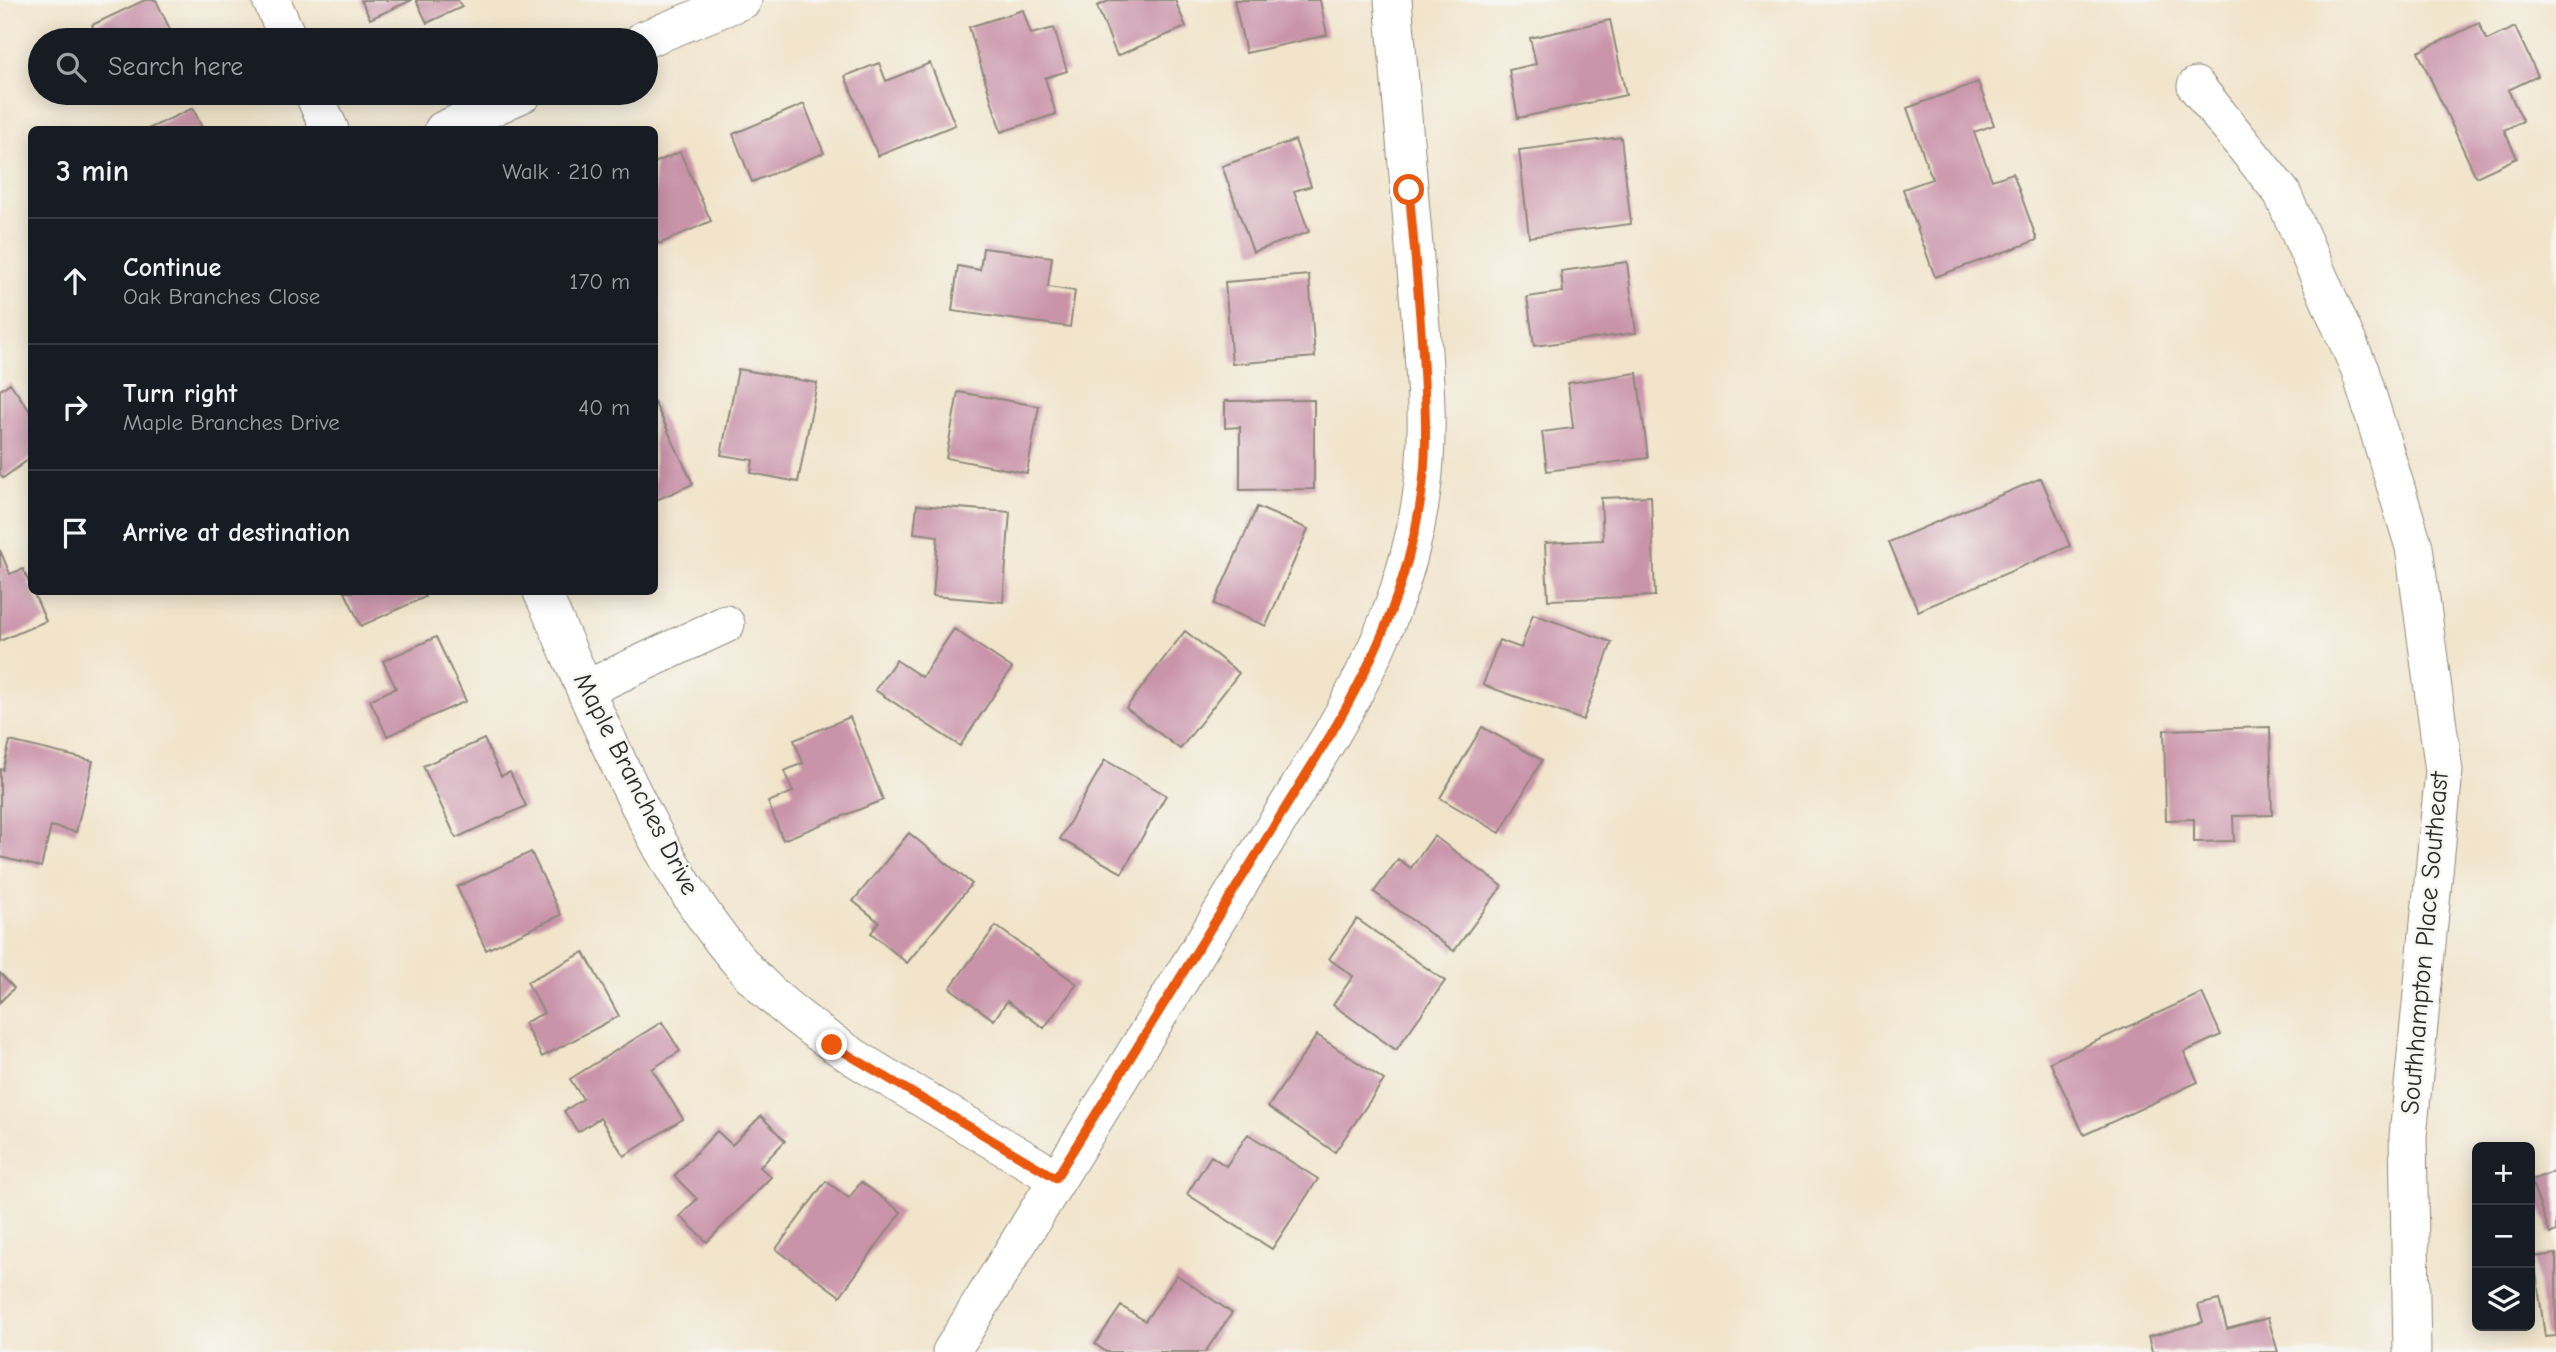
<!DOCTYPE html>
<meta charset="utf-8">
<style>
body{margin:0;font-family:"Comic Neue",sans-serif;background:#20242c;color:#f1f3f6}
.controls{position:absolute;right:21px;bottom:21px;display:grid;overflow:hidden;border-radius:10px;box-shadow:0 4px 18px #0003}
.controls button{width:63px;height:63px;display:grid;place-items:center;padding:0;border:0;border-bottom:2px solid #363941;background:#171b24;color:#f1f3f6;font:35px sans-serif}
.stop{position:absolute;width:21px;height:21px;margin:-16px;border:5px solid #ea580c;border-radius:50%;background:#fff}
.stop.end{background:#ea580c;border-color:#fff;box-shadow:0 2px 7px #0008}
.list{margin:0;padding:0;list-style:none}
h2{display:flex;justify-content:space-between;align-items:center;height:91px;margin:0;padding:0 28px;font-size:30px}
h2 small{font-size:23px;font-weight:400;color:#9ea1a6}
.list li{display:grid;grid-template-columns:46px 1fr auto;gap:21px;align-items:center;box-sizing:border-box;height:126px;padding:0 28px;border-top:2px solid #363941}
.list b{display:block;font-size:26px;white-space:nowrap}
.list p{margin:0;font-size:23px;white-space:nowrap;color:#9ea1a6}
.list em{font-size:23px;font-style:normal;color:#9ea1a6}
.icon{flex:none;width:38px;height:38px;fill:none;stroke:currentColor;stroke-width:2;stroke-linecap:round;stroke-linejoin:round}
.map{position:relative;flex:none;width:2556px;height:1352px;overflow:hidden}
.search{position:absolute;background:#171b24;box-shadow:0 4px 18px #0003;left:28px;top:28px;width:630px;height:77px;display:flex;align-items:center;gap:18px;box-sizing:border-box;padding:0 24px;border-radius:38px;color:#9ea1a6;font-size:26px}
.panel{position:absolute;background:#171b24;box-shadow:0 4px 18px #0003;left:28px;top:126px;width:630px;height:469px;border-radius:10px}
.map>svg:first-child{display:block}
.building{fill:#c993a8}
.lines{fill:none;stroke-linecap:round;stroke-linejoin:round}
.street-casing{stroke:#8e887b;stroke-width:39}
.street{stroke:#fff;stroke-width:37}
.route{stroke:#ea580c;stroke-width:9}
.labels{text-anchor:middle;dominant-baseline:central;stroke-width:5;stroke-linejoin:round;paint-order:stroke}
.street-label{font-size:26px;fill:#2b2b2b;stroke:#f6f6f2}
</style>
<div class="map">
<svg width="2556" height="1352" viewBox="0 0 2556 1352">
<rect width="100%" height="100%" fill="#f6f6f2"/>
<filter id="ink" filterUnits="userSpaceOnUse"><feTurbulence type="fractalNoise" baseFrequency=".0143" numOctaves="2"/><feDisplacementMap in="SourceGraphic" scale="14" xChannelSelector="R" yChannelSelector="G"/><feConvolveMatrix kernelMatrix="1 2 1 2 8 2 1 2 1" color-interpolation-filters="sRGB"/></filter>
<filter id="wash" filterUnits="userSpaceOnUse"><feTurbulence type="fractalNoise" baseFrequency=".00686" numOctaves="4" result="noise"/><feDisplacementMap in="SourceGraphic" scale="28" xChannelSelector="R" yChannelSelector="G"/><feGaussianBlur stdDeviation="1.57" result="paint"/><feColorMatrix in="noise" values="0 0 0 0 0 0 0 0 0 0 0 0 0 0 0 0 0 1.4 0 .05"/><feComposite in="paint" operator="in"/></filter>
<g filter="url(#wash)">
<rect width="100%" height="100%" fill="#f1e4cb"/>
<g id="blocks">
<path class="building" d="M 145,0 L 156,0 L 175,40 L 100,40 L 92,25 Z
M 361,0 L 412,0 L 370,19 Z
M 416,0 L 458,0 L 462,7 L 427,23 Z
M 1111,0 L 1175,0 L 1186,27 L 1117,56 L 1097,6 Z
M 1234,0 L 1320,0 L 1327,35 L 1246,53 Z
M 1023,10 L 1031,34 L 1054,28 L 1067,71 L 1045,78 L 1056,114 L 1001,132 L 969,27 Z
M 1610,20 L 1626,95 L 1518,118 L 1509,70 L 1536,64 L 1530,38 Z
M 2479,23 L 2487,40 L 2515,27 L 2538,76 L 2508,90 L 2523,121 L 2504,130 L 2517,158 L 2476,177 L 2418,52 Z
M 879,63 L 886,81 L 930,63 L 955,125 L 878,156 L 845,76 Z
M 1978,82 L 1994,125 L 1974,132 L 1992,180 L 2013,173 L 2037,240 L 1935,277 L 1903,189 L 1932,179 L 1907,108 Z
M 804,104 L 824,153 L 752,182 L 733,134 Z
M 193,108 L 203,130 L 146,130 Z
M 1621,137 L 1631,224 L 1529,237 L 1519,150 Z
M 1295,140 L 1311,186 L 1294,191 L 1309,232 L 1253,252 L 1222,166 Z
M 680,152 L 711,221 L 659,244 L 654,234 L 654,163 Z
M 983,248 L 1052,257 L 1048,287 L 1075,291 L 1070,327 L 952,311 L 958,266 L 980,270 Z
M 1627,262 L 1636,333 L 1534,346 L 1527,297 L 1563,292 L 1561,271 Z
M 1309,275 L 1315,357 L 1232,364 L 1225,282 Z
M 738,369 L 817,383 L 798,482 L 751,473 L 753,460 L 721,455 Z
M 1637,373 L 1648,458 L 1547,471 L 1542,432 L 1573,428 L 1568,383 Z
M 10,383 L 32,414 L 32,457 L 3,478 L 0,474 L 0,390 Z
M 958,392 L 1039,406 L 1027,473 L 946,458 Z
M 1314,400 L 1314,489 L 1240,490 L 1240,427 L 1225,428 L 1225,401 Z
M 654,401 L 693,484 L 654,501 Z
M 2041,478 L 2070,546 L 1918,611 L 1889,542 Z
M 1651,496 L 1655,596 L 1548,600 L 1545,543 L 1603,540 L 1601,498 Z
M 917,505 L 1010,512 L 1003,602 L 933,596 L 938,536 L 914,533 Z
M 1257,507 L 1308,529 L 1266,626 L 1214,604 Z
M 0,550 L 10,574 L 23,569 L 46,621 L 0,641 Z
M 345,592 L 423,592 L 425,597 L 361,626 Z
M 1533,614 L 1612,642 L 1583,720 L 1483,685 L 1499,640 L 1521,648 Z
M 954,629 L 1012,668 L 960,746 L 875,690 L 896,660 L 922,677 Z
M 1185,631 L 1239,673 L 1180,749 L 1126,708 Z
M 436,637 L 466,701 L 387,736 L 370,700 L 396,688 L 383,661 Z
M 850,717 L 883,800 L 783,840 L 768,802 L 793,792 L 784,771 L 803,763 L 794,740 Z
M 1482,727 L 1542,760 L 1500,833 L 1440,798 Z
M 2270,727 L 2272,815 L 2233,816 L 2234,841 L 2194,842 L 2194,819 L 2166,820 L 2164,730 Z
M 484,739 L 501,776 L 510,772 L 526,806 L 456,838 L 423,766 Z
M 10,741 L 93,761 L 76,832 L 51,826 L 41,867 L 0,857 L 0,769 L 3,770 Z
M 1105,760 L 1166,795 L 1122,873 L 1060,839 Z
M 909,833 L 972,884 L 907,963 L 871,933 L 879,922 L 853,901 Z
M 1434,836 L 1502,886 L 1454,951 L 1374,892 L 1398,859 L 1411,868 Z
M 531,852 L 561,915 L 486,950 L 457,887 Z
M 1357,919 L 1445,981 L 1396,1050 L 1333,1005 L 1353,976 L 1329,959 Z
M 996,926 L 1077,984 L 1044,1028 L 1007,1001 L 994,1020 L 950,988 Z
M 584,952 L 619,1016 L 542,1057 L 524,1023 L 544,1013 L 527,982 Z
M 0,973 L 14,988 L 0,1002 Z
M 2202,993 L 2221,1035 L 2184,1052 L 2198,1082 L 2084,1135 L 2050,1062 Z
M 662,1022 L 680,1051 L 652,1069 L 683,1119 L 624,1156 L 600,1118 L 578,1132 L 564,1111 L 583,1099 L 570,1079 Z
M 1317,1035 L 1384,1080 L 1335,1152 L 1268,1107 Z
M 761,1116 L 785,1141 L 760,1167 L 771,1177 L 707,1242 L 680,1216 L 697,1199 L 674,1176 L 717,1131 L 732,1145 Z
M 1248,1134 L 1318,1179 L 1272,1249 L 1187,1194 L 1211,1156 L 1226,1166 Z
M 2556,1171 L 2556,1231 L 2550,1234 L 2531,1180 Z
M 826,1181 L 849,1198 L 861,1182 L 901,1212 L 840,1296 L 776,1249 Z
M 2556,1254 L 2556,1336 L 2545,1337 L 2534,1257 Z
M 1177,1275 L 1232,1313 L 1205,1352 L 1106,1352 L 1095,1344 L 1121,1306 L 1145,1321 Z
M 2219,1300 L 2227,1329 L 2268,1318 L 2278,1352 L 2152,1352 L 2148,1337 L 2203,1322 L 2198,1305 Z"/>
</g>
</g>
<g filter="url(#ink)">
<use href="#blocks" fill-opacity="0" stroke="#8e887b" stroke-width="2"/>
<g class="lines">
<defs>
<path id="street" d="M 271,0 L 289,40
M 643,40 L 743,0
M 2196,86 L 2282,193 L 2360,370 L 2414,547 L 2444,771 L 2408,1136 L 2412,1352
M 313,93 L 330,130
M 443,130 L 524,93
M 542,592 C 602,724 671,911 783,1005 C 824,1040 869,1067 915,1094 C 962,1122 1009,1150 1056,1178
M 586,689 L 726,624
M 951,1352 L 1331,735 C 1375,659 1408,585 1421,498 C 1432,427 1423,352 1417,281 C 1409,187 1401,94 1393,0"/>
</defs>
<use href="#street" class="street-casing"/>
<use href="#street" class="street"/>
</g>
</g>
<g class="lines" filter="url(#ink)">
<path class="route" d="M 832,1045 L 1056,1178 L 1331,734 C 1375,659 1408,585 1421,498 C 1427,459 1426,420 1424,381 C 1421,317 1415,254 1409,190"/>
</g>
<g class="labels">
<g class="street-label">
<text transform="translate(636 784) rotate(63)">Maple Branches Drive</text>
<text transform="translate(2425 943) rotate(-85)">Southhampton Place Southeast</text>
</g>
</g>
</svg>
<div class="controls">
<button>+</button>
<button>−</button>
<button><svg class="icon" aria-label="layers" viewBox="0 0 24 24"><path d="M12 4l9 5-9 5-9-5zM3 14l9 5 9-5"/></svg></button>
</div>
<div class="stop" style="left:1409px;top:190px"></div>
<div class="stop end" style="left:832px;top:1045px"></div>
<div class="search"><svg class="icon" aria-label="search" viewBox="0 0 24 24"><circle cx="10" cy="10" r="6"/><path d="M15 15l6 6"/></svg>Search here</div>
<section class="panel">
<h2>3 min<small>Walk · 210 m</small></h2>
<ul class="list">
<li><svg class="icon" aria-label="ahead" viewBox="0 0 24 24"><path d="M12 20V5M6 11l6-6 6 6"/></svg><div><b>Continue</b><p>Oak Branches Close</p></div><em>170 m</em></li>
<li><svg class="icon" aria-label="right" viewBox="0 0 24 24"><path d="M7 20v-9h11M14 6l5 5-5 5"/></svg><div><b>Turn right</b><p>Maple Branches Drive</p></div><em>40 m</em></li>
<li><svg class="icon" aria-label="arrive" viewBox="0 0 24 24"><path d="M6 21V4h12l-3 4 3 4H6"/></svg><div><b>Arrive at destination</b></div></li>
</ul>
</section>
</div>
